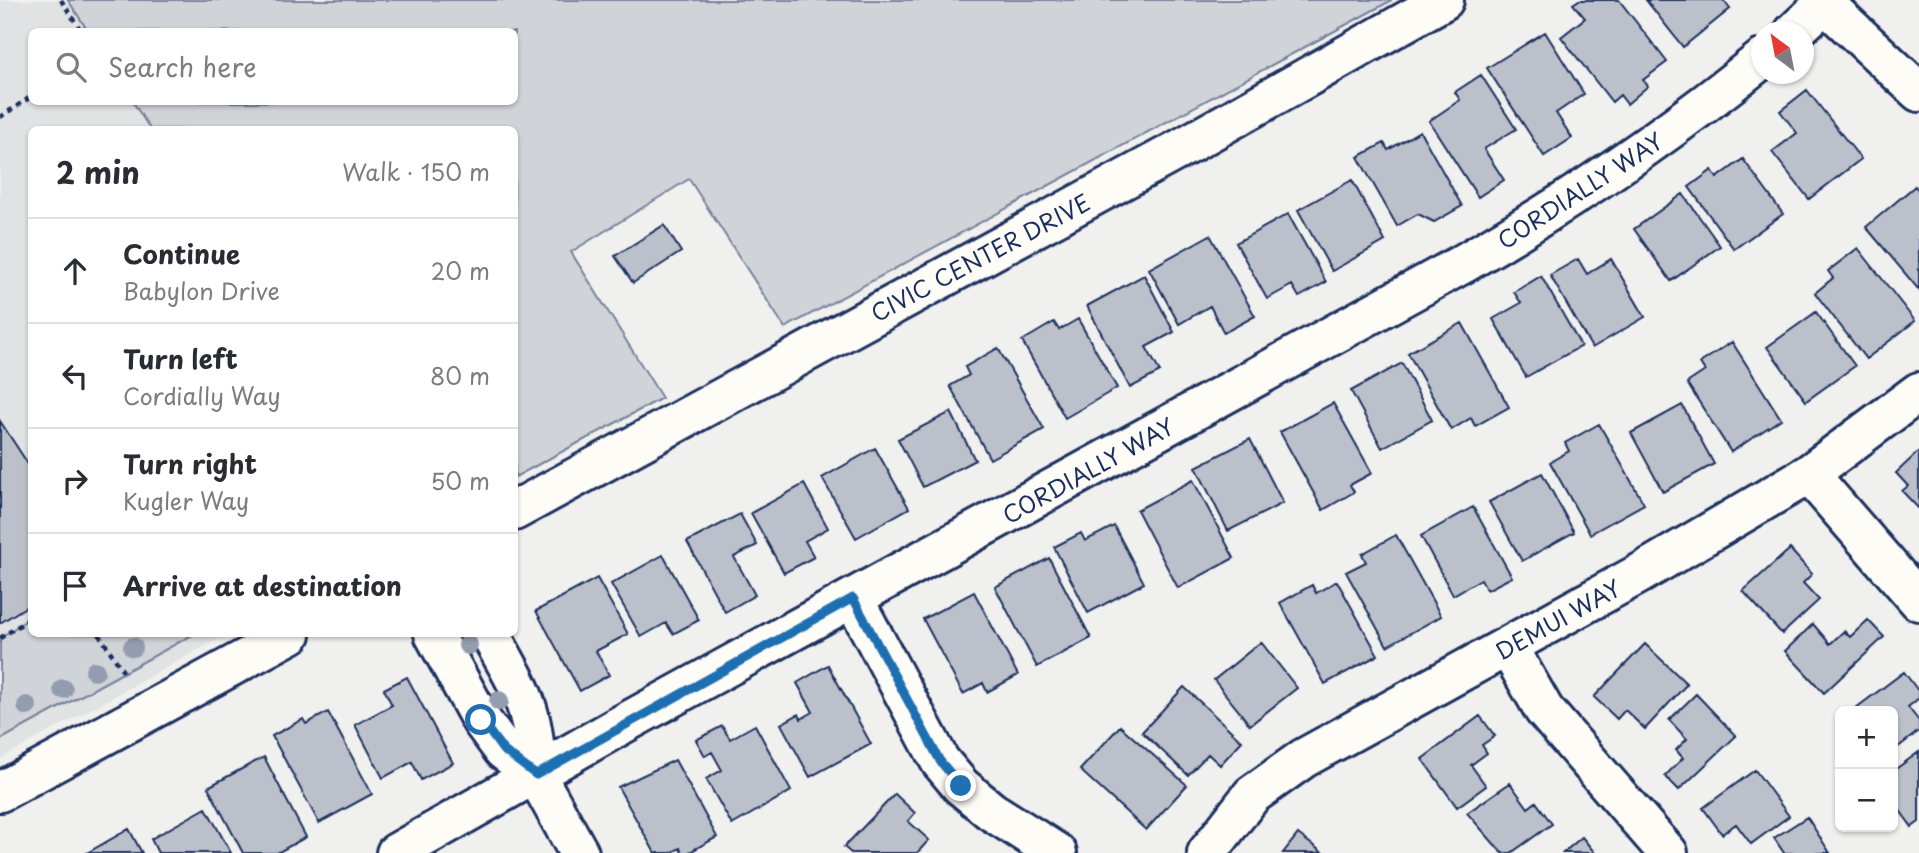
<!DOCTYPE html>
<meta charset="utf-8">
<style>
body{margin:0;font-family:"Playpen Sans",sans-serif;background:#f7f7f7;color:#2b2b33}
.controls{position:absolute;right:21px;bottom:21px;display:grid;overflow:hidden;border-radius:10px;box-shadow:0 2px 5px #0004}
.controls button{width:63px;height:63px;display:grid;place-items:center;padding:0;border:0;border-bottom:2px solid #e1e1e2;background:#fff;color:#2b2b33;font:35px sans-serif}
.compass{position:absolute;left:1751px;top:21px;width:63px;height:63px;border-radius:50%;background:#fff;box-shadow:0 2px 5px #0004;rotate:328deg}
.stop{position:absolute;width:21px;height:21px;margin:-16px;border:5px solid #1f6fb2;border-radius:50%;background:#fff}
.stop.end{background:#1f6fb2;border-color:#fff;box-shadow:0 2px 7px #0008}
.list{margin:0;padding:0;list-style:none}
h2{display:flex;justify-content:space-between;align-items:center;height:91px;margin:0;padding:0 28px;font-size:30px}
h2 small{font-size:23px;font-weight:400;color:#7c7c81}
.list li{display:grid;grid-template-columns:46px 1fr auto;gap:21px;align-items:center;box-sizing:border-box;height:105px;padding:0 28px;border-top:2px solid #e1e1e2}
.list b{display:block;font-size:26px;white-space:nowrap}
.list p{margin:0;font-size:23px;white-space:nowrap;color:#7c7c81}
.list em{font-size:23px;font-style:normal;color:#7c7c81}
.icon{flex:none;width:38px;height:38px;fill:none;stroke:currentColor;stroke-width:2;stroke-linecap:round;stroke-linejoin:round}
.map{position:relative;flex:none;width:1919px;height:853px;overflow:hidden}
.search{position:absolute;background:#fff;box-shadow:0 2px 5px #0004;left:28px;top:28px;width:490px;height:77px;display:flex;align-items:center;gap:18px;box-sizing:border-box;padding:0 24px;border-radius:10px;color:#7c7c81;font-size:26px}
.panel{position:absolute;background:#fff;box-shadow:0 2px 5px #0004;left:28px;top:126px;width:490px;height:511px;border-radius:10px}
.map>svg:first-child{display:block}
.built{fill:#e0e2e3}
.green{fill:#d0d3d8;stroke:#76819b;stroke-width:2}
.building{fill:#bbc0ca;stroke:#1b2f5e;stroke-width:2}
.lines{fill:none;stroke-linecap:round;stroke-linejoin:round}
.minor-casing{stroke:#1b2f5e;stroke-width:44}
.path{stroke:#1b2f5e;stroke-width:4.5;stroke-dasharray:5 5;stroke-linecap:butt}
.minor{stroke:#fdfcf7;stroke-width:38}
.tree{fill:#949caf}
.route{stroke:#1f6fb2;stroke-width:9}
.labels{text-anchor:middle;dominant-baseline:central;stroke-width:5;stroke-linejoin:round;paint-order:stroke}
.street-label{font-size:23px;fill:#1b2f5e;stroke:#fdfcf7}
</style>
<div class="map">
<svg width="1919" height="853" viewBox="0 0 1919 853">
<rect width="100%" height="100%" fill="#f0f0ee"/>
<filter id="ink" filterUnits="userSpaceOnUse"><feTurbulence type="fractalNoise" baseFrequency=".0143" numOctaves="2"/><feDisplacementMap in="SourceGraphic" scale="14" xChannelSelector="R" yChannelSelector="G"/><feConvolveMatrix kernelMatrix="1 2 1 2 8 2 1 2 1" color-interpolation-filters="sRGB"/></filter>
<g filter="url(#ink)">
<path class="built" d="M 0,0 L 68,0 L 88,31 L 32,32 L 32,102 L 133,102 L 150,129 L 32,130 L 32,634 L 227,634 L 0,759 Z"/>
<path class="green" d="M 68,0 L 1392,0 L 785,328 L 689,179 L 571,252 L 662,398 L 515,477 L 514,130 L 150,129 L 133,102 L 514,102 L 514,32 L 88,31 Z
M 31,617 L 32,634 L 194,634 L 0,740 L 0,638 Z"/>
<path class="building" d="M 1579,0 L 1619,0 L 1667,62 L 1643,80 L 1648,86 L 1627,104 L 1620,95 L 1612,102 L 1561,37 L 1585,18 L 1573,4 Z
M 1646,0 L 1723,0 L 1730,9 L 1683,47 Z
M 1545,32 L 1584,94 L 1556,113 L 1572,138 L 1544,156 L 1487,68 Z
M 1481,75 L 1516,129 L 1484,149 L 1504,180 L 1478,197 L 1429,121 L 1460,100 L 1455,92 Z
M 1807,90 L 1861,159 L 1809,199 L 1772,152 L 1797,133 L 1780,111 Z
M 1420,131 L 1462,206 L 1434,222 L 1418,214 L 1397,226 L 1358,157 L 1384,143 L 1388,150 Z
M 1743,159 L 1783,214 L 1734,249 L 1689,187 L 1712,170 L 1717,178 Z
M 1352,180 L 1385,241 L 1332,271 L 1298,210 Z
M 1915,186 L 1919,191 L 1919,290 L 1866,227 Z
M 1683,194 L 1720,246 L 1671,281 L 1634,229 Z
M 1288,214 L 1326,282 L 1299,297 L 1292,285 L 1267,299 L 1236,243 Z
M 664,225 L 681,252 L 633,283 L 615,256 Z
M 1210,235 L 1255,316 L 1224,333 L 1210,306 L 1179,324 L 1149,269 Z
M 1858,248 L 1915,321 L 1866,359 L 1815,293 L 1833,278 L 1828,271 Z
M 1578,259 L 1587,274 L 1611,259 L 1645,317 L 1592,348 L 1550,275 Z
M 1144,275 L 1174,332 L 1146,347 L 1160,372 L 1130,388 L 1087,306 Z
M 1541,276 L 1581,346 L 1526,377 L 1493,319 L 1521,303 L 1514,292 Z
M 1816,312 L 1855,366 L 1806,401 L 1767,347 Z
M 1078,319 L 1117,388 L 1065,418 L 1022,341 L 1054,322 L 1059,330 Z
M 1462,323 L 1509,407 L 1475,426 L 1471,418 L 1451,430 L 1408,353 Z
M 1732,342 L 1781,419 L 1731,452 L 1687,383 L 1705,371 L 1700,363 Z
M 998,348 L 1044,429 L 990,459 L 950,386 L 969,375 L 965,367 Z
M 1402,363 L 1432,420 L 1382,448 L 1351,391 Z
M 1333,403 L 1372,473 L 1350,485 L 1354,492 L 1323,510 L 1280,432 Z
M 1682,405 L 1714,464 L 1663,492 L 1631,433 Z
M 951,412 L 975,460 L 923,487 L 898,439 Z
M 0,421 L 32,470 L 32,603 L 0,623 Z
M 1599,424 L 1644,504 L 1590,534 L 1550,462 L 1569,451 L 1565,443 Z
M 1250,439 L 1283,503 L 1228,531 L 1196,467 Z
M 875,448 L 909,508 L 856,538 L 822,478 Z
M 1919,451 L 1919,509 L 1902,491 L 1908,486 L 1896,473 Z
M 1542,473 L 1574,532 L 1522,561 L 1489,502 Z
M 1193,480 L 1234,558 L 1178,588 L 1137,510 Z
M 804,484 L 828,528 L 805,541 L 814,557 L 784,573 L 751,513 Z
M 1473,507 L 1512,577 L 1487,590 L 1481,579 L 1453,595 L 1421,536 Z
M 740,514 L 757,545 L 734,557 L 755,595 L 725,612 L 687,542 Z
M 1114,526 L 1144,583 L 1088,613 L 1054,547 L 1081,533 L 1085,541 Z
M 1396,535 L 1441,616 L 1387,646 L 1346,572 L 1366,562 L 1362,554 Z
M 1790,549 L 1812,574 L 1803,583 L 1819,600 L 1782,634 L 1743,591 Z
M 663,555 L 699,620 L 673,634 L 666,623 L 641,637 L 611,584 Z
M 1049,558 L 1091,638 L 1037,667 L 995,587 Z
M 597,578 L 628,634 L 596,651 L 609,675 L 580,691 L 536,611 Z
M 1337,581 L 1378,655 L 1325,684 L 1280,603 L 1312,585 L 1316,593 Z
M 974,592 L 1018,675 L 987,692 L 983,683 L 963,694 L 923,619 Z
M 1868,620 L 1884,637 L 1824,693 L 1785,651 L 1813,624 L 1830,644 L 1844,631 L 1850,637 Z
M 1261,642 L 1297,688 L 1250,725 L 1214,680 Z
M 1645,644 L 1687,684 L 1645,729 L 1625,710 L 1617,719 L 1594,697 Z
M 828,665 L 871,744 L 810,777 L 781,724 L 799,714 L 801,719 L 813,712 L 797,683 Z
M 1904,672 L 1919,692 L 1919,698 L 1908,707 L 1919,721 L 1919,731 L 1893,751 L 1893,711 L 1852,711 Z
M 407,677 L 453,763 L 421,780 L 412,762 L 383,778 L 355,725 L 392,705 L 384,689 Z
M 1184,687 L 1242,741 L 1220,765 L 1208,754 L 1188,775 L 1142,732 Z
M 1696,694 L 1736,736 L 1679,790 L 1665,776 L 1683,758 L 1676,750 L 1687,739 L 1669,720 Z
M 328,712 L 372,794 L 319,823 L 272,736 L 303,719 L 306,724 Z
M 1480,716 L 1495,736 L 1482,745 L 1487,753 L 1471,765 L 1486,786 L 1457,807 L 1422,759 Z
M 755,725 L 791,791 L 732,825 L 706,779 L 722,770 L 712,752 L 705,756 L 696,740 L 722,726 L 730,739 Z
M 1120,726 L 1187,785 L 1146,830 L 1080,770 Z
M 1919,752 L 1919,822 L 1912,827 L 1893,801 L 1893,771 Z
M 264,757 L 306,837 L 277,853 L 243,853 L 208,787 Z
M 675,760 L 717,837 L 688,853 L 682,853 L 680,848 L 671,853 L 655,853 L 618,787 Z
M 1755,770 L 1789,816 L 1751,844 L 1736,824 L 1722,834 L 1703,808 Z
M 1510,783 L 1528,808 L 1536,802 L 1552,824 L 1511,853 L 1502,853 L 1467,813 Z
M 895,794 L 915,813 L 908,821 L 929,840 L 917,853 L 851,853 L 844,847 Z
M 206,808 L 231,853 L 158,853 L 151,839 Z
M 1807,817 L 1830,853 L 1784,853 L 1774,838 Z
M 129,829 L 142,853 L 87,853 Z
M 1298,834 L 1323,853 L 1283,853 Z
M 1582,837 L 1595,853 L 1563,853 Z"/>
<g class="lines">
<defs>
<path id="minor" d="M 1821,0 L 1919,92
M 1794,32 L 1828,0
M 1809,474 L 1919,601
M 514,511 L 1178,150 L 1444,0
M 853,598 L 940,761 L 961,786 L 991,811 L 1057,853
M 434,634 L 481,720 L 503,750 L 536,775 L 579,853
M 490,634 C 521,690 535,708 536,775
M 1508,647 L 1544,710 L 1668,853
M 0,792 L 291,634
M 396,853 L 621,725 L 1466,262 C 1571,201 1668,135 1762,59
M 1207,853 L 1252,795 L 1304,758 L 1639,574 L 1809,474 L 1919,392"/>
</defs>
<use href="#minor" class="minor-casing"/>
<path class="path" d="M 61,0 L 82,32
M 0,117 L 32,96
M 99,634 L 124,673
M 0,638 L 32,617"/>
<use href="#minor" class="minor"/>
</g>
<g class="tree">
<circle cx="468" cy="645" r="10"/>
<circle cx="133" cy="647" r="10"/>
<circle cx="95" cy="671" r="10"/>
<circle cx="63" cy="689" r="10"/>
<circle cx="499" cy="701" r="10"/>
<circle cx="27" cy="706" r="10"/>
</g>
</g>
<g class="lines" filter="url(#ink)">
<path class="route" d="M 481,720 L 503,750 L 536,775 L 853,598 L 940,761 L 961,786"/>
</g>
<g class="labels">
<g class="street-label">
<text transform="translate(1580 190) rotate(-33)">CORDIALLY WAY</text>
<text transform="translate(980 257) rotate(-28)">CIVIC CENTER DRIVE</text>
<text transform="translate(1088 470) rotate(-29)">CORDIALLY WAY</text>
<text transform="translate(1558 619) rotate(-29)">DEMUI WAY</text>
</g>
</g>
</svg>
<div class="controls">
<button>+</button>
<button>−</button>
</div>
<svg class="compass" viewBox="-18 -18 36 36"><path d="M0-13l5 13h-10z" fill="#e53935"/><path d="M0 13l5-13h-10z" fill="#7c7c81"/></svg>
<div class="stop" style="left:481px;top:720px"></div>
<div class="stop end" style="left:961px;top:786px"></div>
<div class="search"><svg class="icon" aria-label="search" viewBox="0 0 24 24"><circle cx="10" cy="10" r="6"/><path d="M15 15l6 6"/></svg>Search here</div>
<section class="panel">
<h2>2 min<small>Walk · 150 m</small></h2>
<ul class="list">
<li><svg class="icon" aria-label="ahead" viewBox="0 0 24 24"><path d="M12 20V5M6 11l6-6 6 6"/></svg><div><b>Continue</b><p>Babylon Drive</p></div><em>20 m</em></li>
<li><svg class="icon" aria-label="left" viewBox="0 0 24 24"><path d="M17 20v-9H6M10 6l-5 5 5 5"/></svg><div><b>Turn left</b><p>Cordially Way</p></div><em>80 m</em></li>
<li><svg class="icon" aria-label="right" viewBox="0 0 24 24"><path d="M7 20v-9h11M14 6l5 5-5 5"/></svg><div><b>Turn right</b><p>Kugler Way</p></div><em>50 m</em></li>
<li><svg class="icon" aria-label="arrive" viewBox="0 0 24 24"><path d="M6 21V4h12l-3 4 3 4H6"/></svg><div><b>Arrive at destination</b></div></li>
</ul>
</section>
</div>
